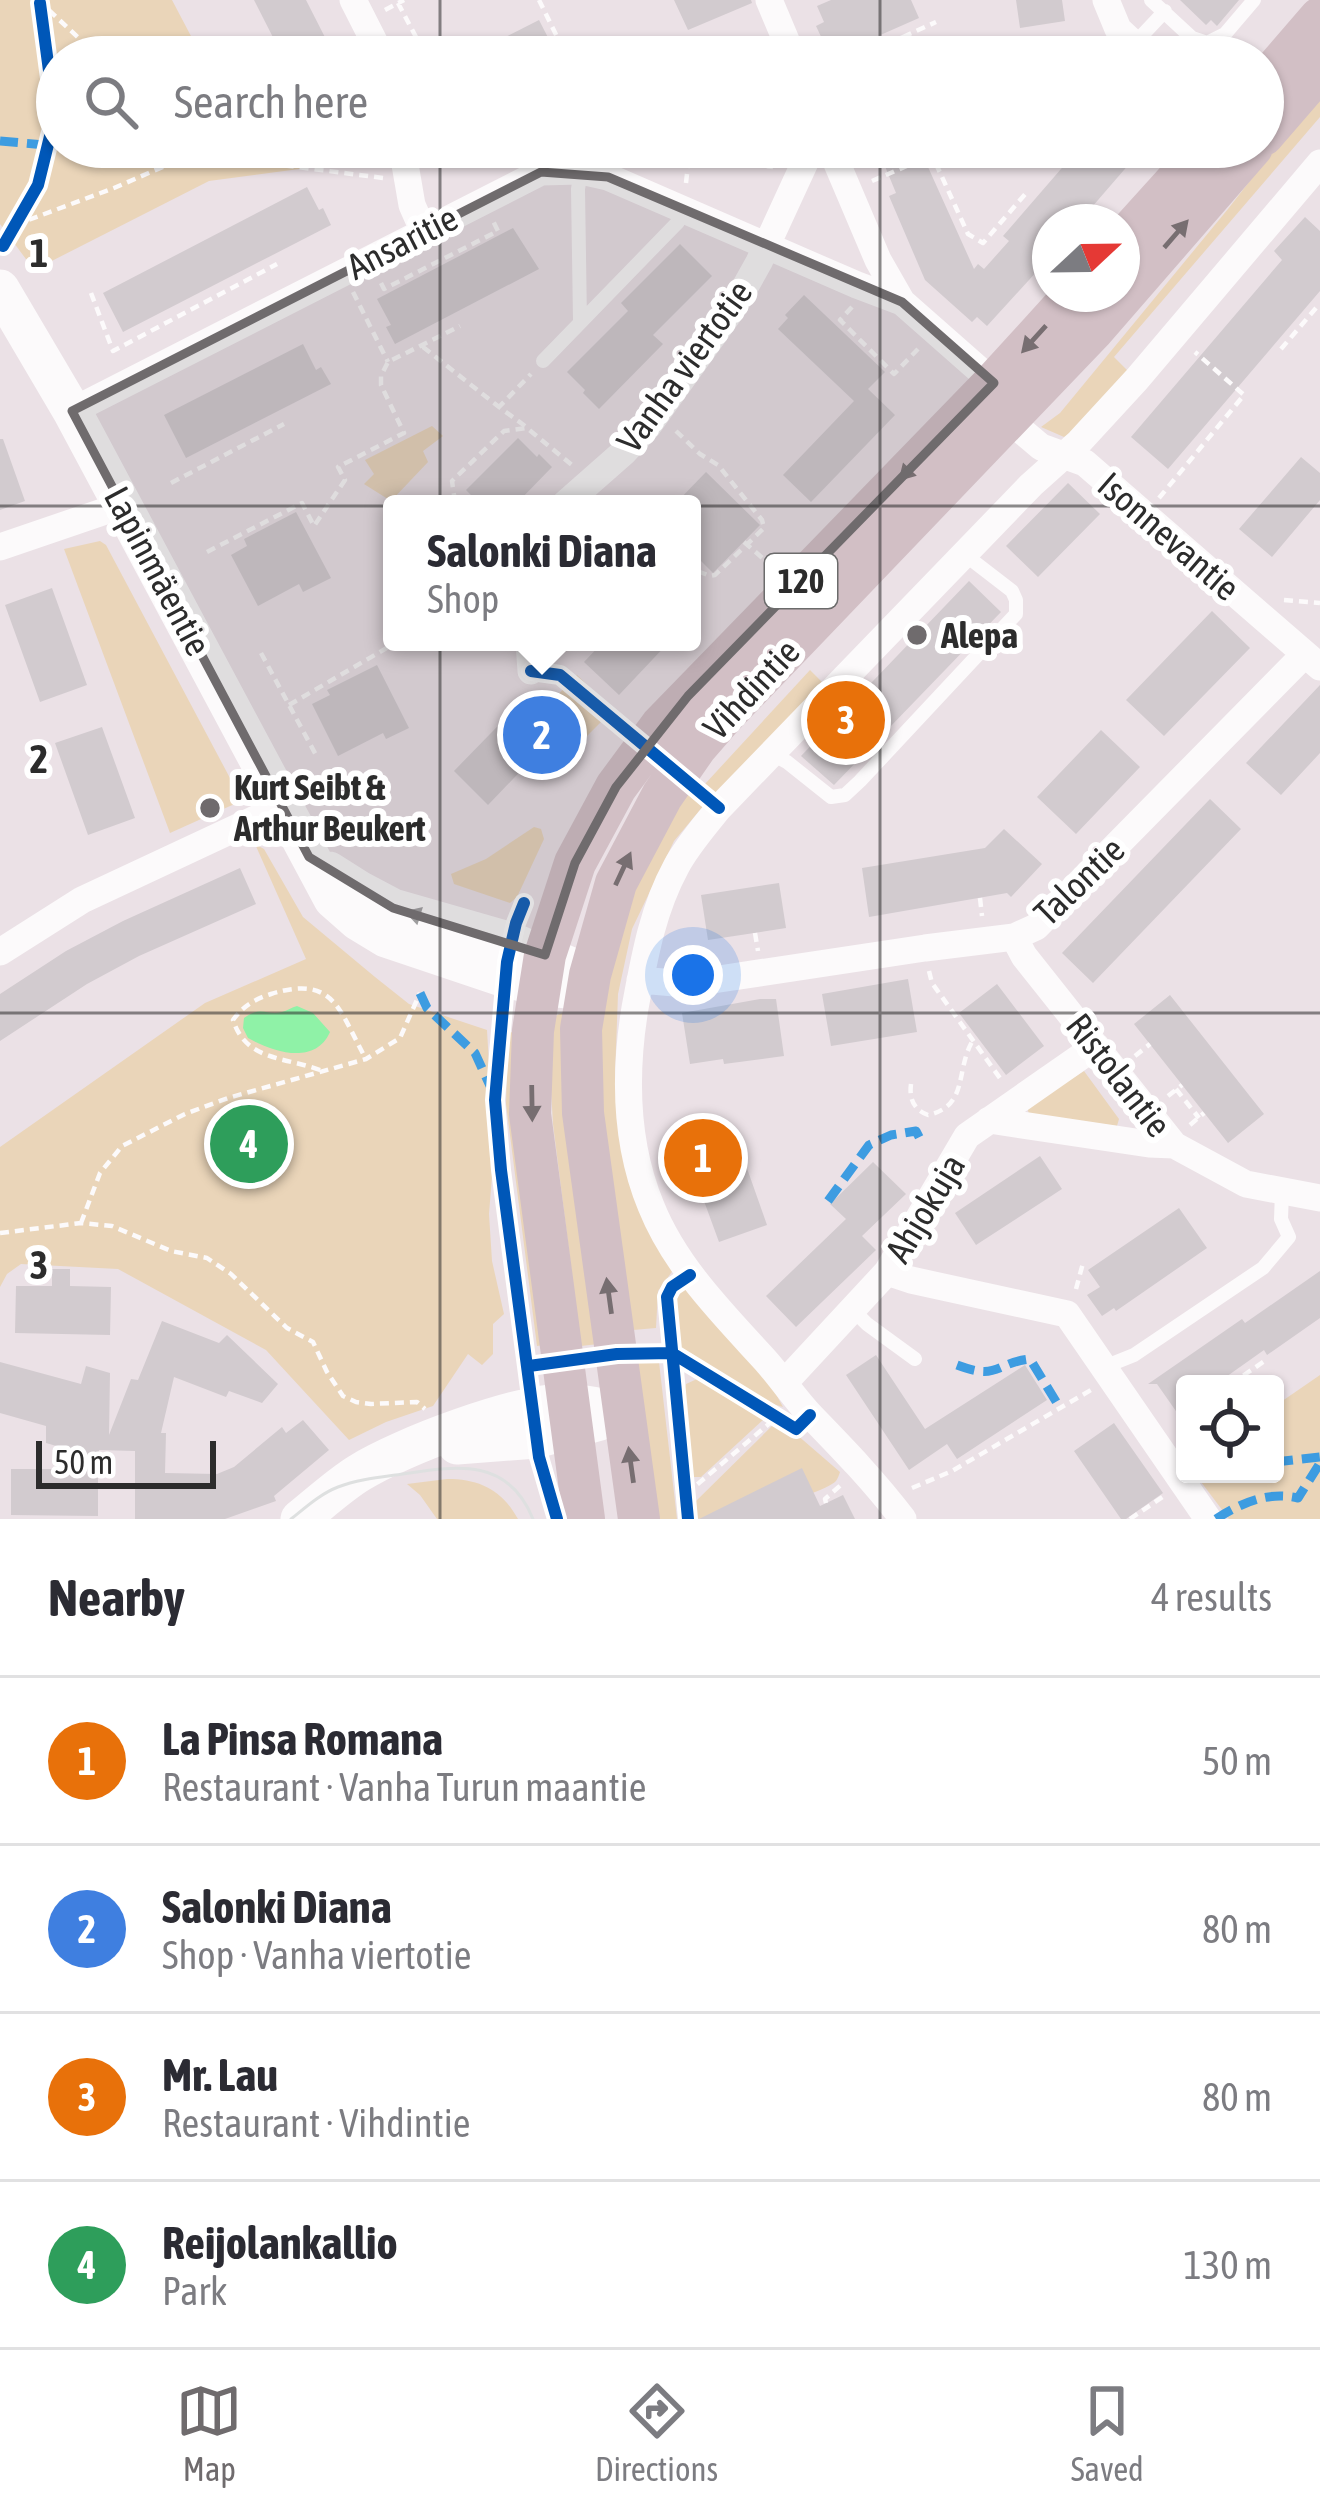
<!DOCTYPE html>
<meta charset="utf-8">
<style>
body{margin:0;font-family:"Asap Condensed",sans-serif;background:#f2f2f3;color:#2b2b33}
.controls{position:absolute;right:36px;bottom:36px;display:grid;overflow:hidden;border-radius:12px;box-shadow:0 3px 9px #0004}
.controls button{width:108px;height:108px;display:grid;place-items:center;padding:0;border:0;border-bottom:3px solid #e1e1e2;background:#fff;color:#2b2b33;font:60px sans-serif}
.compass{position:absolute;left:1032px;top:204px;width:108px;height:108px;border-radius:50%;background:#fff;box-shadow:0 3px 9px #0004;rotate:68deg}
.scale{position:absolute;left:36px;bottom:30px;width:180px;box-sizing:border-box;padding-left:12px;border:6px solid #2c2c2c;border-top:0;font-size:33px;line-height:42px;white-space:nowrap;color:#2c2c2c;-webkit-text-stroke:9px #fff;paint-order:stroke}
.you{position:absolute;left:693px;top:975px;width:42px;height:42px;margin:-30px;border:9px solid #fff;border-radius:50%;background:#1a73e8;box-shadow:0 0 0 18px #1a73e833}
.badge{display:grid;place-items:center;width:78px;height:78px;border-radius:50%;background:#6f6b6d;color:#fff;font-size:39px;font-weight:700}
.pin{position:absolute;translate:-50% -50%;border:6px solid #fff;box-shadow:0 3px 12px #0006}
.popup{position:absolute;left:383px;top:495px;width:318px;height:156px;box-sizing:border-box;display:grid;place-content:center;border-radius:12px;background:#fff;filter:drop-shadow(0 3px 9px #0005);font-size:39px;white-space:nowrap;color:#7c7c81}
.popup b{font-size:45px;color:#2b2b33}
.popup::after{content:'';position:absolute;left:50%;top:100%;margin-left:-24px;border:24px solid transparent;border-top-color:#fff}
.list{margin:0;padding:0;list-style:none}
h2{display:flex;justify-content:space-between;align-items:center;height:156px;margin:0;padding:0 48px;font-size:51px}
h2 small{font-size:39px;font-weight:400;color:#7c7c81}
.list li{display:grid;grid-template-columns:78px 1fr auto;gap:36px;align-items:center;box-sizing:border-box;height:168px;padding:0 48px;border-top:3px solid #e1e1e2}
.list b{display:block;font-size:45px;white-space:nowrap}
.list p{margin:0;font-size:39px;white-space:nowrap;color:#7c7c81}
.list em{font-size:39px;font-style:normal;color:#7c7c81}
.icon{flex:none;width:66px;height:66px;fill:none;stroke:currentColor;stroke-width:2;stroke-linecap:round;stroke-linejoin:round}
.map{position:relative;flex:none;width:1320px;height:1519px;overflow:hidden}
.search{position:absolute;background:#fff;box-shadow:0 3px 9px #0004;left:36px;right:36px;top:36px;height:132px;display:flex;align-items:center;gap:30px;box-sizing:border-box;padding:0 42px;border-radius:66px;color:#7c7c81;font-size:45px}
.sheet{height:828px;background:#fff}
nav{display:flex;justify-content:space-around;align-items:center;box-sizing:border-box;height:168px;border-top:3px solid #e1e1e2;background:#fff;font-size:33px;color:#7c7c81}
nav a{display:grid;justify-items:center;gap:6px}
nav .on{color:#6f6b6d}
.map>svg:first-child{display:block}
.green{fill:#ead5b9}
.water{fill:#8ff2a7}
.building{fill:#d2cbcf}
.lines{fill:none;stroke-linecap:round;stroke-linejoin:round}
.path{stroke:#fcfafb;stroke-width:4.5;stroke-dasharray:9 6;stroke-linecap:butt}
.lane{stroke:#fcfafb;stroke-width:14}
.street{stroke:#fcfafb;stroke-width:27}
.secondary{stroke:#fcfafb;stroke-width:39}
.primary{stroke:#d2bfc5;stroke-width:42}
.tram{stroke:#dee0e0;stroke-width:3}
.quiet{stroke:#3d9ce1;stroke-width:9;stroke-dasharray:18 9;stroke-linecap:butt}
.cycleway-casing{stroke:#fff;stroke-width:20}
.cycleway{stroke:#0057b8;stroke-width:12}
.oneway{fill:#776e71}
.oneway2{fill:#9e9d9e}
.marked{fill:#6f6b6d;fill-opacity:0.2;stroke:#6f6b6d;stroke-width:9;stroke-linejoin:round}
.grid{fill:none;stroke:#2c2c2c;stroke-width:3;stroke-opacity:0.55}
.poi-dot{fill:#6f6b6d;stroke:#fff;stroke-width:4.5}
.labels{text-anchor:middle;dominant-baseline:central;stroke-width:12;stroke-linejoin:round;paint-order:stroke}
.shield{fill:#fff;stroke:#6b6b6b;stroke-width:3}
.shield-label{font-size:33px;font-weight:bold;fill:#2c2c2c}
.street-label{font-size:36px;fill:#2c2c2c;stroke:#fff}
.poi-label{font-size:36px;font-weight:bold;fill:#2c2c2c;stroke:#fff;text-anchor:start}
.grid-label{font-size:39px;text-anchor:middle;font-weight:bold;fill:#2c2c2c;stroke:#fff;stroke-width:12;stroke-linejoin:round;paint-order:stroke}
</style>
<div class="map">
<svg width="1320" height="1519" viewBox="0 0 1320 1519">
<rect width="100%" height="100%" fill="#ebe1e6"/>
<path class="green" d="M 0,0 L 172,0 L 202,57 L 57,57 L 57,147 L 249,147 L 253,154 L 302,147 L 381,147 L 382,158 L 209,181 L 34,270 L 0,224 Z
M 1320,91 L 1320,117 L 1114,357 L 1129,372 L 1075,431 L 1064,437 L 1041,427 L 1060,413 L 1228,209 Z
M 432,426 L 443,436 L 423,451 L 428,462 L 391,501 L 364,484 L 374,474 L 365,460 Z
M 100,541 L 106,545 L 239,795 L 239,802 L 170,833 L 64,549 Z
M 810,670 L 825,685 L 717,795 L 705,784 Z
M 577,675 L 613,710 L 578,745 L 543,710 Z
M 681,788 L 705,804 L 674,841 L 632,929 L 618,994 L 615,1075 L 624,1150 L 674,1269 L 658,1291 L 656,1328 L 633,1330 L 601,1115 L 599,1057 L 604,998 L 632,885 Z
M 534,827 L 541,829 L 544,839 L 517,897 L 510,903 L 454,884 L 451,874 L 486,859 Z
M 255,844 L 264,849 L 303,917 L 375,977 L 409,1004 L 487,1030 L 494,1151 L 489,1214 L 492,1261 L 504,1314 L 493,1324 L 493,1354 L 482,1365 L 468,1354 L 433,1406 L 386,1422 L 349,1440 L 266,1350 L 118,1269 L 21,1264 L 7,1274 L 0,1287 L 0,1147 L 205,1003 L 306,959 Z
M 563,1013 L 598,1344 L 581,1346 L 553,1124 L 551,1089 L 554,1019 L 557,1015 Z
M 508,1031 L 516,1034 L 544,1345 L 537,1346 L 506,1104 Z
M 1084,1071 L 1119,1119 L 1117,1126 L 1029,1114 L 1027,1107 Z
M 687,1287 L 765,1374 L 783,1407 L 766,1402 L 678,1350 C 675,1329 666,1301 687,1287 Z
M 634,1359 L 659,1362 L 677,1519 L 657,1519 Z
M 1320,1375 L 1320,1519 L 1229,1519 L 1195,1474 L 1275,1474 L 1275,1406 Z
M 697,1379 L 764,1419 L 701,1477 L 692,1477 L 684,1391 L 686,1384 Z
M 774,1424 L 796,1434 L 840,1472 C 839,1475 838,1478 836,1481 C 819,1497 720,1519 695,1519 L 694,1503 Z
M 447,1479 C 480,1479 502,1490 518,1519 L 437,1519 L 420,1495 L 407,1484 Z"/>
<path class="water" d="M 297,1006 L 313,1013 L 330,1032 C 315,1066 273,1052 248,1038 L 243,1028 L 244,1018 C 261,1005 267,1016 282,1012 C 287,1011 292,1007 297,1006 Z"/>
<path class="building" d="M 254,0 L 306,0 L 335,57 L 283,57 Z
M 674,0 L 751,0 L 752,3 L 688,30 Z
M 831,0 L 911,0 L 919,18 L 835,55 L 828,41 L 824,43 L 816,26 L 824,22 L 817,6 Z
M 1016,0 L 1062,0 L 1065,21 L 1020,28 Z
M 1180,0 L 1239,0 L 1217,26 L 1211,20 L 1206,25 Z
M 539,20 L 558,57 L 466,57 Z
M 877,147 L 919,147 L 974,269 L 978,264 L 984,269 L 1009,241 L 1003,236 L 1080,147 L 1112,147 L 1130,163 L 1079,222 L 1050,222 L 1050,257 L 987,326 L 977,317 L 972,322 L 925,280 L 889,196 L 896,193 Z
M 307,187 L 319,210 L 323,208 L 331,225 L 123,332 L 103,293 Z
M 1305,217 L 1320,231 L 1320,291 L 1168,469 L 1131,437 L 1282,260 L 1274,251 Z
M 513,228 L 539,269 L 395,344 L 386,327 L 391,325 L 377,299 Z
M 680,244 L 712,276 L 653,335 L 663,344 L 599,409 L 583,393 L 585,390 L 567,372 L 628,311 L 621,303 Z
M 804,295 L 885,372 L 868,389 L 895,415 L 811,502 L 783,475 L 854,401 L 778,329 L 788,318 L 785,315 Z
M 303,344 L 316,370 L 321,367 L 331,384 L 186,458 L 164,415 Z
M 518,438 L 537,457 L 539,454 L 552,467 L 516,504 L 480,504 L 466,490 Z
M 0,439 L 3,439 L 25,501 L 0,510 Z
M 1301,457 L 1320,473 L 1320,500 L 1272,557 L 1239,529 Z
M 706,472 L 760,525 L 713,573 L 692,552 L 692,504 L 675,504 Z
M 1068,483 L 1100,514 L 1038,577 L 1006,546 Z
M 296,512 L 331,578 L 303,592 L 299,584 L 258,606 L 231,555 L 247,546 L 244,539 Z
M 969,581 L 1001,612 L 834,785 L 801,756 Z
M 52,588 L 87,685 L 40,702 L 5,605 Z
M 1212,611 L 1250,648 L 1164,736 L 1126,700 Z
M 603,642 L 669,642 L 619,695 L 584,662 Z
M 377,665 L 409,728 L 386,739 L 383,733 L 338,756 L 312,704 L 330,695 L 327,690 Z
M 1320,685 L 1320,753 L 1281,795 L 1246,763 Z
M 523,700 L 557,733 L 488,805 L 454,771 Z
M 102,727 L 135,818 L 88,835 L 55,743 Z
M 1101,730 L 1140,767 L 1076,834 L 1037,797 Z
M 1210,799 L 1241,829 L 1093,983 L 1062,953 Z
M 1004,829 L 1042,864 L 1011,897 L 1007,893 L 869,917 L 862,868 L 985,848 Z
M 240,868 L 256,904 L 139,956 L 87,984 L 0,1041 L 0,994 L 66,951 L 123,921 Z
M 779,883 L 786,928 L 708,940 L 701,895 Z
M 908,979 L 917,1032 L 831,1046 L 822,994 Z
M 997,984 L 1044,1046 L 1006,1075 L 959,1013 Z
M 1170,995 L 1264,1114 L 1228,1143 L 1134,1024 Z
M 760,999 L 776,999 L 784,1056 L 724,1064 L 723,1059 L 690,1064 L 682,1013 Z
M 731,1123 L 767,1225 L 719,1242 L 682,1141 Z
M 1040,1156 L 1062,1189 L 976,1245 L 955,1213 Z
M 873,1162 L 906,1194 L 862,1236 L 876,1250 L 796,1327 L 766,1296 L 846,1219 L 830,1204 Z
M 1179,1208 L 1207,1248 L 1116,1311 L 1114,1308 L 1102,1316 L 1087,1295 L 1100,1287 L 1088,1270 Z
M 52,1269 L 70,1269 L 70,1286 L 111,1287 L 110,1335 L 15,1333 L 16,1286 L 52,1286 Z
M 1320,1271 L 1320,1318 L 1267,1355 L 1264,1350 L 1216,1384 L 1185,1384 L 1185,1424 L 1157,1384 L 1148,1384 L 1242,1319 L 1245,1323 Z
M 162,1321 L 219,1343 L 227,1335 L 278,1384 L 262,1403 L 229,1391 L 226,1397 L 174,1377 L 161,1433 L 166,1433 L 165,1473 L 217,1474 L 234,1467 L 282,1427 L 286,1433 L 303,1420 L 329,1450 L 274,1496 L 276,1501 L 225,1519 L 135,1519 L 135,1451 L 99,1450 L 98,1458 L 46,1443 L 46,1426 L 0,1413 L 0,1362 L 81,1384 L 86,1366 L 110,1373 L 109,1435 L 131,1379 L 138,1380 Z
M 876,1355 L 925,1429 L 1025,1365 L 1047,1400 L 957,1459 L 947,1444 L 909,1470 L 846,1375 Z
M 1114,1423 L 1163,1493 L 1126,1519 L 1121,1519 L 1074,1451 Z
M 802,1468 L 820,1506 L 843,1495 L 855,1519 L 699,1519 Z
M 11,1469 L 98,1469 L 98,1516 L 11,1515 Z"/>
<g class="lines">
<path class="path" d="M 38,0 L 99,57
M 539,0 L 567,57
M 398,3 L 416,37
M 385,10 L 404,0
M 903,37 L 936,22
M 860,57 L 903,37 L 911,57
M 1010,57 L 1012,54 L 1016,57
M 756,147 L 755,165 L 773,167
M 951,147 L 932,155 L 968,234 L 983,243 L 1027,192
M 872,181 L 932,155
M 686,183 L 690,147
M 15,225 L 114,188 L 181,159 L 214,152 L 227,158 L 383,178
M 381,283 L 384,289 L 498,231 L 493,221
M 353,292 L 388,362
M 91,293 L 113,351 L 277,264
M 852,307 L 840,320 L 894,374 L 918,349
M 423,347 L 499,407
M 1281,349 L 1316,308
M 525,426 L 499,407 L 531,374
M 676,431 L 700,454 L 718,465 L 762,520 L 764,528 L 715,575 L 710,576 L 700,572
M 171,483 L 284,424
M 1159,498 L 1244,395 L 1195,352
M 455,502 L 452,481 L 504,431 L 527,428 L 573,466
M 744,542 L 774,568
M 207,552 L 302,503 L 314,526 L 345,480 L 338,467 L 404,433 L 381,385 L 381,376 L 388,362 L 460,326
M 390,570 L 392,571
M 1284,600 L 1320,603
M 261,653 L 316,755
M 289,705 L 397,642
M 980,898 L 982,916
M 755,933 L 758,951
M 929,971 L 932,983 L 1002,1081
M 1135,1056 L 1150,1044
M 320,1070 C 285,1057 246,1061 233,1020 C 243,1006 255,999 271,994 C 335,974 339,1011 366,1059
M 911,1084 C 909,1099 914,1110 928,1115 C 969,1106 955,1070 973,1040
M 1176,1089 L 1199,1118
M 1168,1096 L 1182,1085
M 1190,1125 L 1204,1113
M 81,1223 L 100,1173 L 122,1146 L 185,1114 L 228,1098 L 366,1059 L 400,1038 L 420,993
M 0,1233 L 81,1223 L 112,1226 L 171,1251 L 207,1258 L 231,1274 L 287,1328 L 313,1342 L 327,1372 L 343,1396 L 356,1402 L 371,1404 L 417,1402 L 425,1409
M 1076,1289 L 1083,1263
M 1231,1384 L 1266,1360
M 912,1488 L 952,1471 L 1091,1390
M 686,1494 L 777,1417
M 826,1503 L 825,1499 L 842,1484
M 1130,1519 L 1164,1496"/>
<path class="lane" d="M 1151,0 L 1192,38 L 1207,43 L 1225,34 L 1254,0
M 1134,44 L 1165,11
M 580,321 L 578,189 L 581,171
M 543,361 L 678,222 L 682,207
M 772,754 L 787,762 L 831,797 L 845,795 L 860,781 L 1016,614 L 1016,600 L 1012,591 L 964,554
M 853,1310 L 867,1324 L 915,1359
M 1104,1367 L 1134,1355 L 1263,1268 L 1289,1237 L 1281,1219 L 1282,1192"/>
<path class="street" d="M 353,0 L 382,57
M 769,0 L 793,57
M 1106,0 L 1118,29 L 1148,57
M 402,147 L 412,205 L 423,230
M 830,147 L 878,260 L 902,302 L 994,383
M 72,411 L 541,172 L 581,171 L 608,177 L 857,285 L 902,302
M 1009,420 L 1041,447 L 1085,463 L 1320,667
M 565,504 L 624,452 L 648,426 L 735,305 L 759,262 L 812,147
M 0,547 L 123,505
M 529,642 L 531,671
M 1014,937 L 1024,956 L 1174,1145 L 1246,1184 L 1320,1198
M 0,952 L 82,900 L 283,806
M 640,980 L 686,984 L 925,948 L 1014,937 L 1036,927 L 1305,654
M 989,1120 L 1149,1144 L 1174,1145
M 887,1272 L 911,1280 L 1067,1314 L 1208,1519
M 785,1382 L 887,1272 L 967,1136 L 1096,1046
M 903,1519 C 875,1482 844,1450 812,1417 C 795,1399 781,1378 765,1360 C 722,1313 675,1266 651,1206 C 625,1143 624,1075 635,1008 C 644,960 652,911 676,867 C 687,846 704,827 719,808 L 1031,485 L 1079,442 L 1137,379 L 1320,163"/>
<path class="secondary" d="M 0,289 L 72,411 L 333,899 L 358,921 L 386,938 L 505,978 L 539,986 L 587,991
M 329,871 L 359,890 L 393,908 L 512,942 L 574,968
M 457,1445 L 536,1439 L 600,1421
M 300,1519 C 319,1504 338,1486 359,1473 C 400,1447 521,1401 569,1403 C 587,1404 606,1409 624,1412"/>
<path class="primary" d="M 1263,84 L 1320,18
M 1263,135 L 1320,69
M 1122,241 L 1207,147
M 584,1519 L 530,1114 L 533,1031 L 545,955 L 575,863 L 616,787 L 661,726 L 994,383 L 1075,294
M 639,1519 L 583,1113 L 581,1029 L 590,975 L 616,883 L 662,796 L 696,747 L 723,716 L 1093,330 L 1252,147"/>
<path class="tram" d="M 291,1519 C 306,1507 320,1494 338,1487 C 358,1479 382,1477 403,1474 C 457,1466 508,1457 533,1519"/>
<path class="quiet" d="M 409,57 L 416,37
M 0,141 L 57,146
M 62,147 L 181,159
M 420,993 L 427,1008 L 475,1053 L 491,1088
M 828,1201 L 869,1145 L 891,1135 L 916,1131 L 923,1145
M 957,1365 C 1000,1381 994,1363 1030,1359 L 1060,1408
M 1275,1462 L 1320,1457
M 1216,1519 C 1241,1503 1268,1491 1298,1498 L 1320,1463"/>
<defs>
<path id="cycleway" d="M 3,246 L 38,185 L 55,116 L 40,3
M 531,671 L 560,675 L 719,808
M 524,903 L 516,923 L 507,962 L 495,1100 L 501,1170 L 539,1457 L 557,1519
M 529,1366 L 617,1354 L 672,1353 L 796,1429 L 810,1415
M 688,1519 L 667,1297 L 672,1287 L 690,1275"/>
</defs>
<use href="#cycleway" class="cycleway-casing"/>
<use href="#cycleway" class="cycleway"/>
</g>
<defs><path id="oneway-solid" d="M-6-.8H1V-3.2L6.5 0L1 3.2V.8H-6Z" transform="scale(3)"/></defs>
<g class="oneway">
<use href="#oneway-solid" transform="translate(1176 234) rotate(-49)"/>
<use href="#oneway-solid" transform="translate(1034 339) rotate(132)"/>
<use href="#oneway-solid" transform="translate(912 467) rotate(134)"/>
<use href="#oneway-solid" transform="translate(623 869) rotate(-65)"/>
<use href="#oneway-solid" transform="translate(532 1103) rotate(89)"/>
<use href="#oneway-solid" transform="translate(609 1296) rotate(-98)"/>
<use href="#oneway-solid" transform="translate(631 1465) rotate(-98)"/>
</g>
<use class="oneway2" href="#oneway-solid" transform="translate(423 917) rotate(-163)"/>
<path class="marked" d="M 541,172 L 608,177 L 902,302 L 994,383 L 688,696 L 616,787 L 575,863 L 545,955 L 393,908 L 309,857 L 72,411 Z"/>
<path class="grid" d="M 440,0 L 440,57M 880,0 L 880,57M 440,147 L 440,1519M 880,147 L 880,1519M 0,506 L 1320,506M 0,1013 L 1320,1013"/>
<g class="poi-dot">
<circle cx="917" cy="635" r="12"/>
<circle cx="210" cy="808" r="12"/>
</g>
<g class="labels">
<rect class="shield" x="765" y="554" width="72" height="54" rx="9"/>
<g class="shield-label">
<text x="801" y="581">120</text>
</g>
<g class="street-label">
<text transform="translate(402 242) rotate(-27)">Ansaritie</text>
<text transform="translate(684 366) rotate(-54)">Vanha viertotie</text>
<text transform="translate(1169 536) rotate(41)">Isonnevantie</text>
<text transform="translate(158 571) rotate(62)">Lapinmäentie</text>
<text transform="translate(751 689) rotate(-47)">Vihdintie</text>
<text transform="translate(1079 881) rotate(-44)">Talontie</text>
<text transform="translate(1119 1075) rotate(52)">Ristolantie</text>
<text transform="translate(925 1208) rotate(-59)">Ahjokuja</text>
</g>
<g class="poi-label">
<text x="941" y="635">Alepa</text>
<text x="234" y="787">Kurt Seibt &amp;<tspan x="234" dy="41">Arthur Beukert</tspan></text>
</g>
</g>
<g class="grid-label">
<text x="39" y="267">1</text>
<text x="39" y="773">2</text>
<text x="39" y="1279">3</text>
</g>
</svg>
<div class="controls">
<button><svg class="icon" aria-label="locate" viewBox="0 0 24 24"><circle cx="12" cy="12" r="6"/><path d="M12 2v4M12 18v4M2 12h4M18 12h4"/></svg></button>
</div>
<svg class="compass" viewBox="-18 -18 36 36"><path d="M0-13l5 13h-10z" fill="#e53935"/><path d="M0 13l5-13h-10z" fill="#7c7c81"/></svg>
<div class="scale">50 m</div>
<div class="you"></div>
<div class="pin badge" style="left:703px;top:1158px;background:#e8710a">1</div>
<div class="pin badge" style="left:542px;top:735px;background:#3f7fe0">2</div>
<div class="popup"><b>Salonki Diana</b>Shop</div>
<div class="pin badge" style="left:846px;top:720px;background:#e8710a">3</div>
<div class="pin badge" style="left:249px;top:1144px;background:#2e9e5b">4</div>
<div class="search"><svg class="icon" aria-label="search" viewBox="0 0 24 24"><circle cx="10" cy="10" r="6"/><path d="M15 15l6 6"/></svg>Search here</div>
</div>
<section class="sheet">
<h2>Nearby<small>4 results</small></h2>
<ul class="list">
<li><span class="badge" style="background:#e8710a">1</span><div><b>La Pinsa Romana</b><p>Restaurant · Vanha Turun maantie</p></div><em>50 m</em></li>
<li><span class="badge" style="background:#3f7fe0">2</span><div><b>Salonki Diana</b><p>Shop · Vanha viertotie</p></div><em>80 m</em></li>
<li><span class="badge" style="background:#e8710a">3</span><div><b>Mr. Lau</b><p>Restaurant · Vihdintie</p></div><em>80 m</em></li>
<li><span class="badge" style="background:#2e9e5b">4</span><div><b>Reijolankallio</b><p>Park</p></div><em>130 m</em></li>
</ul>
</section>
<nav>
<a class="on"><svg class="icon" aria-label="map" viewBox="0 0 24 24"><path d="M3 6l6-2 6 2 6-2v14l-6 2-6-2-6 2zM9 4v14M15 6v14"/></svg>Map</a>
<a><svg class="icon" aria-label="directions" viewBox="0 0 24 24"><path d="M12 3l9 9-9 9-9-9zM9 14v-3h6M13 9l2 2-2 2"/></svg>Directions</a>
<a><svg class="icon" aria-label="saved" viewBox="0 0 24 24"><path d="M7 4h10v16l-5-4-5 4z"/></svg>Saved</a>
</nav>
